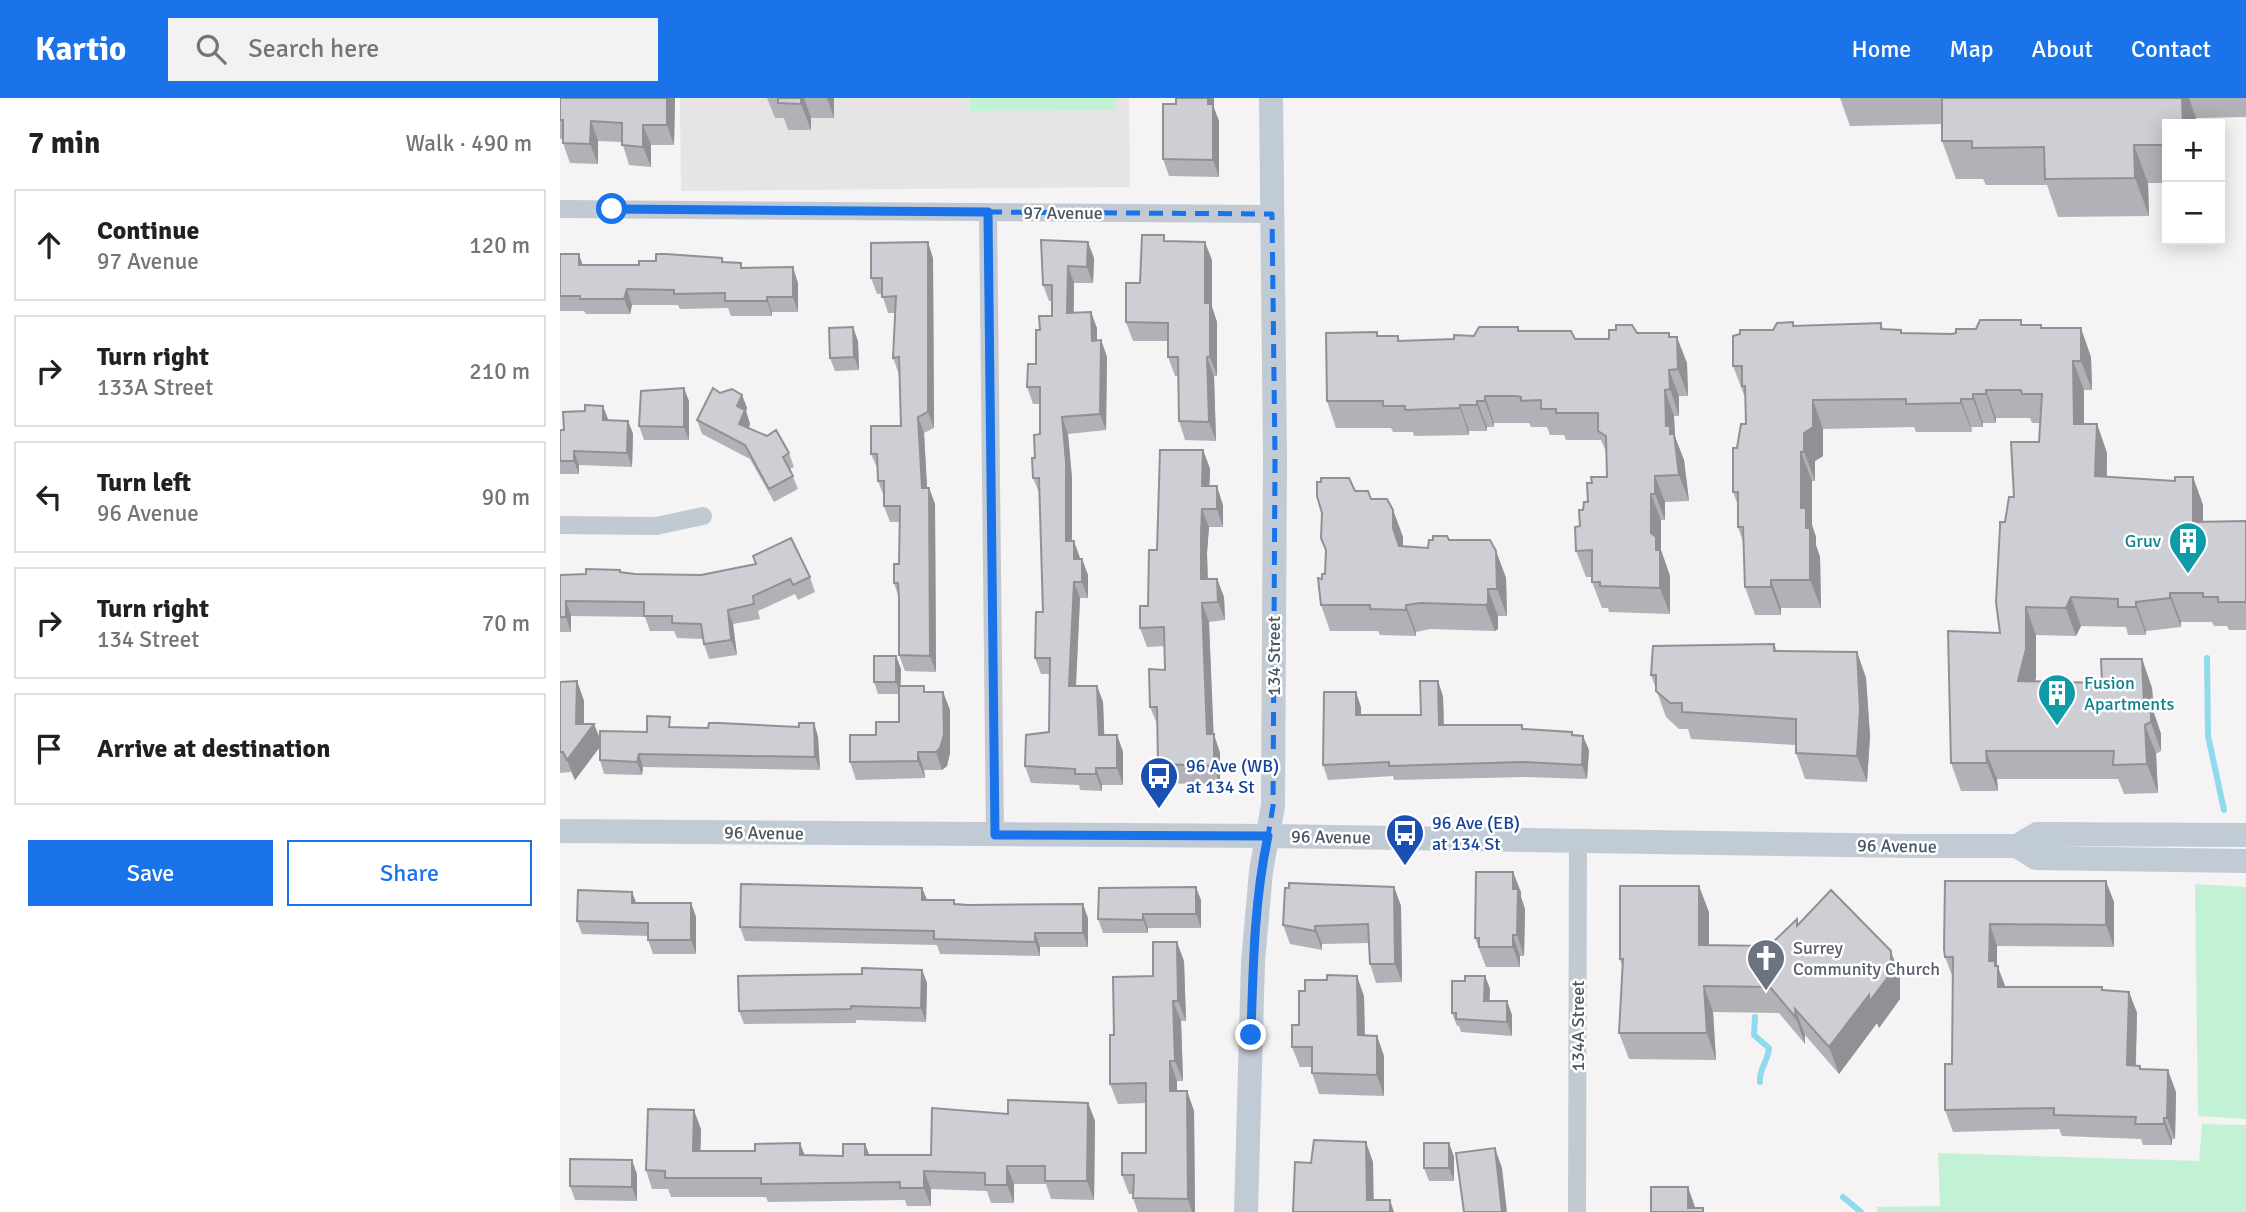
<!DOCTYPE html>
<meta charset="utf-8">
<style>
body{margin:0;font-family:Signika,sans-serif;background:#f2f2f2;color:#202124}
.controls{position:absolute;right:21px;top:21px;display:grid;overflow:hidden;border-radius:0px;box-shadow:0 4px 18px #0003}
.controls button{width:63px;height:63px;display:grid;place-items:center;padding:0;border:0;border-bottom:2px solid #e0e0e0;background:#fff;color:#202124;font:35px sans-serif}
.stop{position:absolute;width:21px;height:21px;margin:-16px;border:5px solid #1a73e8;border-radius:50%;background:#fff}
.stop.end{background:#1a73e8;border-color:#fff;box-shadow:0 2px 7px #0008}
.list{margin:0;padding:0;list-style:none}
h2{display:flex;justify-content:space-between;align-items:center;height:91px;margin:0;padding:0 28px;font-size:30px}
h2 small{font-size:23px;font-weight:400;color:#757577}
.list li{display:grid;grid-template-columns:46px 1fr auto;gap:21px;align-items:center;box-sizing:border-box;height:112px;margin:0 14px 14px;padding:0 14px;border:2px solid #e0e0e0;border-radius:0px}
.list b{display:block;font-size:26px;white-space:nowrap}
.list p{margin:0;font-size:23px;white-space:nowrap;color:#757577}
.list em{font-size:23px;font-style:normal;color:#757577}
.actions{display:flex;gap:14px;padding:21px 28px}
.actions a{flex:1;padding:16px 0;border:2px solid #1a73e8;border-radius:0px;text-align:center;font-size:24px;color:#1a73e8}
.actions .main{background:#1a73e8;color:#fff}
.icon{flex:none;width:38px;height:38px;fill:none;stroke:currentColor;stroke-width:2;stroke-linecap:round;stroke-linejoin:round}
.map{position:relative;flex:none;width:1686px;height:1114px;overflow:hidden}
header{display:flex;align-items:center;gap:42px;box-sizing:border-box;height:98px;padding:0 35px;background:#1a73e8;color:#fff}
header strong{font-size:33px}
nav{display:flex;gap:38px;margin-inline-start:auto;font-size:24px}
.search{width:490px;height:63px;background:#f2f2f2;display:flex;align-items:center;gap:18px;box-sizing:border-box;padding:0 24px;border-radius:0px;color:#757577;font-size:26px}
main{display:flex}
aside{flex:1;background:#fff}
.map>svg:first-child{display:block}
.education{fill:#e6e4e5}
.green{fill:#c3f1d5}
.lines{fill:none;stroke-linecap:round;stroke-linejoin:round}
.stream{stroke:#90daee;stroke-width:6}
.street{stroke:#c1cad2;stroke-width:18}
.secondary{stroke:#c1cbd6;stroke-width:24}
.wall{fill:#b0b2b7}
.shaded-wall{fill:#909195}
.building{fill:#cdcfd5;stroke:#909195;stroke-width:2}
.route{stroke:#1a73e8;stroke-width:9}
.marked{fill:none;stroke:#1a73e8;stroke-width:5;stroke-dasharray:14 9;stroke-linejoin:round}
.labels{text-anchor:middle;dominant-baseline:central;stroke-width:5;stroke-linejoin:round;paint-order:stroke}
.street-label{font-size:18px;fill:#4a5661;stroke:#fff}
.culture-label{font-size:18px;fill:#0d838f;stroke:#fff;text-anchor:end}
.transit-label{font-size:18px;fill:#164399;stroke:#fff;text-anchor:start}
.worship-label{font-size:18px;fill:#5b616d;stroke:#fff;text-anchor:start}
</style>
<header>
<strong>Kartio</strong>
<div class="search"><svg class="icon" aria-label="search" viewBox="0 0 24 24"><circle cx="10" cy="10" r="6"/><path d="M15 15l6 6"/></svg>Search here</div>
<nav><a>Home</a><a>Map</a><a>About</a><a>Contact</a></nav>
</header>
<main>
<aside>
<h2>7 min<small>Walk · 490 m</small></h2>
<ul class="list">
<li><svg class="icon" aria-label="ahead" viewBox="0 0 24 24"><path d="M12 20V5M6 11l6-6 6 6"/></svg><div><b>Continue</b><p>97 Avenue</p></div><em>120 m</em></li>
<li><svg class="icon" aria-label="right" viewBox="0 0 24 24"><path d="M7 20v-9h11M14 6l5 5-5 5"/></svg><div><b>Turn right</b><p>133A Street</p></div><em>210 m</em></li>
<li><svg class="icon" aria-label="left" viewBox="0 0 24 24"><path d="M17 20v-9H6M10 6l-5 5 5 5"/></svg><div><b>Turn left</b><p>96 Avenue</p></div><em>90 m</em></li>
<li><svg class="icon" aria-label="right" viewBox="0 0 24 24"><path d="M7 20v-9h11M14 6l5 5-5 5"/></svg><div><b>Turn right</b><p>134 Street</p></div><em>70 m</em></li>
<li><svg class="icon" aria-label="arrive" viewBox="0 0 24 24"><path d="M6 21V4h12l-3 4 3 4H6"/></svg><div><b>Arrive at destination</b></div></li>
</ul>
<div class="actions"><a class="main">Save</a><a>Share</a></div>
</aside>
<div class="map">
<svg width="1686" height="1114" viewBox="0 0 1686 1114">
<rect width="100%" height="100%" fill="#f5f3f3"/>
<path class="education" d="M 120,0 L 569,0 L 570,89 L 121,93 Z"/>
<path class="green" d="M 410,0 L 555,0 L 555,12 L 410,13 Z
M 1635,786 L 1686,789 L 1686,1021 L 1638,1018 Z
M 1642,1026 L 1686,1027 L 1686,1114 L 1317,1114 L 1317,1109 L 1380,1108 L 1378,1055 L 1639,1063 Z"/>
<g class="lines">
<path class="stream" d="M 1647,560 L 1648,638 L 1664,712
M 1195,919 L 1194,937 L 1209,950 C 1208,964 1199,970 1200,984
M 1283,1099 L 1301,1114"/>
<path class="street" d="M 0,111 L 712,116
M 428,114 L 435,737
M 0,427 L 96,428 L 143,418
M 1017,1114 L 1018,743"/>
<path class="secondary" d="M 0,733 L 708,738 L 1353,748 L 1457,748 L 1477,736 L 1686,737
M 1457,748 L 1476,760 L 1686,763
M 686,1114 L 693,864 L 701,773 L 713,708 L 715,360 L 711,0"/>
</g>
<path class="wall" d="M 0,0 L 115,0 L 114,47 L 91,47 L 91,69 L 69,67 L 62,44 L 38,43 L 38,66 L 10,65 L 3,45 L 3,41 L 0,41 Z
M 207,0 L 274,0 L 274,20 L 251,20 L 251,32 L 228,32 L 224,20 L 215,20 Z
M 654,0 L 654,10 L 659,23 L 659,79 L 609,78 L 603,61 L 616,6 Z
M 1280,0 L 1686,0 L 1686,19 L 1636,20 L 1607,26 L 1607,85 L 1588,85 L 1589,118 L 1498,119 L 1487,87 L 1426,87 L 1423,81 L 1396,81 L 1382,43 L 1382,26 L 1290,28 Z
M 481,142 L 534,160 L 533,185 L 514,185 L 514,214 L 537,230 L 537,242 L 541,242 L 547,259 L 546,332 L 508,336 L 512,380 L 512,443 L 520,461 L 522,461 L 528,477 L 528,500 L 520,500 L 516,588 L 537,588 L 543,604 L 544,637 L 557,637 L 563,654 L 563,687 L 542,687 L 542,693 L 520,692 L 519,687 L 471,685 L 465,668 L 489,634 L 490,576 L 481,576 L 475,560 L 483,514 L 480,397 L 473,380 L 475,360 L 480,336 L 480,306 L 473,306 L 467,289 L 476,266 L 480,232 L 492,218 L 492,203 L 489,203 L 483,187 Z
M 607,143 L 652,162 L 652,209 L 657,224 L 657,278 L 654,278 L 656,343 L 625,342 L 619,323 L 618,278 L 615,278 L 608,259 L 608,243 L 573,243 L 566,224 L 580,185 Z
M 0,156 L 23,167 L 79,167 L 96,163 L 162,160 L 164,164 L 238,185 L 238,214 L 212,214 L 212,218 L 171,218 L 168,210 L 120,211 L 118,207 L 72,207 L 70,216 L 26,216 L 24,213 L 0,213 Z
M 373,160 L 374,330 L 364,335 L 367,390 L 369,390 L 375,406 L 376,574 L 345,573 L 339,557 L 338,497 L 334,485 L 339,466 L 339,424 L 330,424 L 324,408 L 324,399 L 318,383 L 318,372 L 311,356 L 341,328 L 339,276 L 333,260 L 335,215 L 328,215 L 322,196 L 317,196 L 311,180 Z
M 1233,224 L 1234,228 L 1321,225 L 1323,231 L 1341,232 L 1342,235 L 1392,236 L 1463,227 L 1482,230 L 1531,259 L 1532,292 L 1524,292 L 1524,326 L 1537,326 L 1547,355 L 1547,379 L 1615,383 L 1633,379 L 1643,407 L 1643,424 L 1686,423 L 1686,532 L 1669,532 L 1667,528 L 1654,528 L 1652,524 L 1621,524 L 1621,529 L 1586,533 L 1586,537 L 1568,537 L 1566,529 L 1521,528 L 1516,538 L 1476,537 L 1476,579 L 1475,583 L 1542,585 L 1582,561 L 1592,590 L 1594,615 L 1601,636 L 1601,653 L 1596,656 L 1598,695 L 1564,696 L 1558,681 L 1437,681 L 1438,693 L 1401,693 L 1391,665 L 1440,535 L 1445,424 L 1454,399 L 1479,344 L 1480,325 L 1472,325 L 1470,320 L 1436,320 L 1436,325 L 1423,325 L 1423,329 L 1411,329 L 1412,334 L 1356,334 L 1354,329 L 1263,331 L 1263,358 L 1255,363 L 1255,383 L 1252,383 L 1252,427 L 1256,439 L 1256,447 L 1260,459 L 1261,510 L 1221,510 L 1221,517 L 1195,517 L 1185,489 L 1183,444 L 1178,429 L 1178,407 L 1173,394 L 1177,350 L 1186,326 L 1186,299 L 1185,297 L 1184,297 L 1173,268 L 1213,232 Z
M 960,233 L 1015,241 L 1049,241 L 1077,235 L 1109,235 L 1110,239 L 1127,265 L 1128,298 L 1119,298 L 1119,318 L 1114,318 L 1115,339 L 1124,362 L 1129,403 L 1105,404 L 1105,422 L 1101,422 L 1101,452 L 1110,478 L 1110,516 L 1049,514 L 1048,510 L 1042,510 L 1032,484 L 1032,479 L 1026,479 L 1016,453 L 1023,412 L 1028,404 L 1032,385 L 1047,379 L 1047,356 L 1041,342 L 1006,342 L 1004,337 L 990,337 L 987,329 L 971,329 L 969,325 L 934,325 L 934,329 L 927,329 L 927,333 L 909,333 L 909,337 L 854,338 L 853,334 L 833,334 L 831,330 L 776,330 L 767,303 L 817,234 L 818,238 L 838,238 L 840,243 L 894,241 L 914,238 Z
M 298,243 L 299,272 L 275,273 L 270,260 Z
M 182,297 L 187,310 L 186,313 L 190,326 L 189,330 L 229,355 L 234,369 L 230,371 L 238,391 L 214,404 L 190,361 L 142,336 L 137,322 Z
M 129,303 L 129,342 L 84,342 L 79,328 Z
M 43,308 L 48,322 L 68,323 L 73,336 L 72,369 L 19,367 L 19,376 L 0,376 L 0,332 L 4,332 L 25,313 Z
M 643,352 L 650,371 L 649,388 L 663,407 L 663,429 L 649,429 L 647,455 L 648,481 L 657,481 L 664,499 L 665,522 L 649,524 L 653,636 L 660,655 L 660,687 L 605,685 L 598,666 L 598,628 L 590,609 L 605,572 L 605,548 L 587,549 L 580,530 L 588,508 L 597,452 Z
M 761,384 L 795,393 L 833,412 L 843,439 L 843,448 L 868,450 L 889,442 L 936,453 L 946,480 L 947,518 L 938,518 L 938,531 L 935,533 L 870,531 L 856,534 L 856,538 L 820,537 L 818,533 L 770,533 L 761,507 L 762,481 L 765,476 L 766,453 Z
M 193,458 L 250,479 L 255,494 L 238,502 L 235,496 L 198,513 L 200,521 L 173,526 L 177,557 L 149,561 L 144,546 L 143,541 L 117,540 L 114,533 L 90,533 L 85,519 L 11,518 L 11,534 L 0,534 L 0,477 L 26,476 L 60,472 L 61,474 L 75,476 L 141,477 L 196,466 Z
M 1214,546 L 1217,553 L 1297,554 L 1306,580 L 1310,638 L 1307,684 L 1245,681 L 1236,655 L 1236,647 L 1131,641 L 1128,631 L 1119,631 L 1106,619 L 1091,577 Z
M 336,558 L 341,571 L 341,588 L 366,594 L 383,594 L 390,612 L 390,655 L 387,668 L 382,672 L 364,672 L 365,680 L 296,682 L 290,664 L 316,637 L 339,624 L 339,596 L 318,596 L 314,584 Z
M 17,583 L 24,603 L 24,626 L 34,626 L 40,640 L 114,629 L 239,629 L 254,625 L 258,639 L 260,672 L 83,669 L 82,677 L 44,676 L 40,662 L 40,649 L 15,682 L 11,674 L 0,675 L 0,584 Z
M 883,598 L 884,627 L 962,627 L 964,631 L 1014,637 L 1029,652 L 1027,681 L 967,679 L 834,682 L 833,678 L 768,682 L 763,667 L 801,609 L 801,617 L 861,617 Z
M 1385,783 L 1554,804 L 1554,849 L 1437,848 L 1437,867 L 1445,889 L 1542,889 L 1544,892 L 1569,894 L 1577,915 L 1576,967 L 1580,968 L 1581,971 L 1616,994 L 1615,1041 L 1612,1041 L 1612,1047 L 1583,1047 L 1581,1041 L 1502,1038 L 1499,1031 L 1393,1034 L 1385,1012 L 1392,966 L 1393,880 L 1385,859 Z
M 834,789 L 841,808 L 842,884 L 816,885 L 810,866 L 809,845 L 762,846 L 762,852 L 730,846 L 723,827 Z
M 362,790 L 367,802 L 528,820 L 528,849 L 480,849 L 480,858 L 380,856 L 377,847 L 185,843 L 180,829 Z
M 72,794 L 76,805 L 131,805 L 136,819 L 136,856 L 93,856 L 88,842 L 88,838 L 22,836 L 17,823 Z
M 961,794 L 961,799 L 965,811 L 964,858 L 960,858 L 960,869 L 926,869 L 915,840 Z
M 641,802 L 641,830 L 588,830 L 588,835 L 543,835 L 538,821 Z
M 1149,814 L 1149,847 L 1209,848 L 1237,821 L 1239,826 L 1340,879 L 1340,901 L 1319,930 L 1317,925 L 1279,976 L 1245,937 L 1245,946 L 1219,915 L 1153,914 L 1156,962 L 1069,961 L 1059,935 L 1062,868 L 1060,861 Z
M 624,863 L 626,923 L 621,923 L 623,983 L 617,983 L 617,993 L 627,993 L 634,1013 L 635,1114 L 578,1114 L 573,1100 L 573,1096 L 569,1096 L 562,1077 L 586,1055 L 586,1005 L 558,1006 L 550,986 L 554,937 L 593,878 Z
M 362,872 L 367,885 L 366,924 L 296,922 L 296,925 L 184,926 L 179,913 L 302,876 Z
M 925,878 L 930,891 L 929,903 L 947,903 L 952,917 L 952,938 L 901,934 L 899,928 L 897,928 L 892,915 L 905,883 Z
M 804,898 L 805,937 L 817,938 L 824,958 L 824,998 L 759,996 L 752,975 L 752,969 L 740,969 L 732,949 L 739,927 Z
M 528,1005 L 535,1023 L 534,1102 L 491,1101 L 486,1086 L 454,1086 L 454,1105 L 431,1105 L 427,1093 L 371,1091 L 371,1108 L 347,1108 L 345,1102 L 208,1104 L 206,1099 L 111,1099 L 108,1091 L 92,1091 L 86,1072 L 141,1031 L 140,1053 L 283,1058 L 305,1046 L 309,1057 L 371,1057 L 448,1016 Z
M 889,1045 L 894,1059 L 894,1083 L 869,1083 L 864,1070 Z
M 77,1076 L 77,1103 L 15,1102 L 10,1088 Z"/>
<path class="shaded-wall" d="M 107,0 L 115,0 L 114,47 L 107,27 Z
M 241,0 L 244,0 L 251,20 L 251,32 L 241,6 Z
M 267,0 L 274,0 L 274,20 Z
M 648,0 L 654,0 L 654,10 L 659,23 L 659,79 L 653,62 Z
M 1622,0 L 1629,0 L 1636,20 L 1636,26 L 1623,26 Z
M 31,23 L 38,43 L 38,66 L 30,46 Z
M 83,27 L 91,47 L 91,69 L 83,49 Z
M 1574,47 L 1588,85 L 1589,118 L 1575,80 Z
M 368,144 L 373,160 L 374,330 L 368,314 Z
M 528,144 L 534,160 L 533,185 L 527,169 Z
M 645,144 L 652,162 L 652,209 L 657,224 L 657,278 L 650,259 L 645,205 Z
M 19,156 L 24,171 L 19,167 Z
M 508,168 L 514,185 L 513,231 L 507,215 Z
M 233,169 L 238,185 L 238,214 L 233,199 Z
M 67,191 L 72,207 L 70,216 L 64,201 Z
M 207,199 L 212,214 L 212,218 L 207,203 Z
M 531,214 L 537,230 L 537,259 L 532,243 Z
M 293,229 L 298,243 L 299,272 L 294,259 Z
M 1521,230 L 1531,259 L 1532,292 L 1521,263 Z
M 1109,235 L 1118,260 L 1117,239 L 1127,265 L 1128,298 L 1118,271 L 1109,239 Z
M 541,242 L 547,259 L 546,332 L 540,316 Z
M 647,259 L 654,278 L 656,343 L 649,324 Z
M 1513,263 L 1524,292 L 1524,354 L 1514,326 Z
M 1109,272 L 1119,298 L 1119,318 L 1110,291 Z
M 124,290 L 129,303 L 129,342 L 124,329 Z
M 1105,292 L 1114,318 L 1115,339 L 1124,362 L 1129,403 L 1119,377 L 1106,328 Z
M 1426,292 L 1436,320 L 1436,325 L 1426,296 Z
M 1413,296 L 1423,325 L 1423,329 L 1413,301 Z
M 182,297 L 187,310 L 186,313 L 190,326 L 184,340 L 179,326 L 177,308 Z
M 925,298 L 934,325 L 934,329 L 925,303 Z
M 1401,301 L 1411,329 L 1412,334 L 1401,305 Z
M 1253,302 L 1263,331 L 1263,358 L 1255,363 L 1255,383 L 1244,354 L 1244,335 Z
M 917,303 L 927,329 L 927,333 L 917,307 Z
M 900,307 L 909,333 L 909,337 L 900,310 Z
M 43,308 L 48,321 L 48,335 L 43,322 Z
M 358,319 L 364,335 L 368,406 L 362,390 Z
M 502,319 L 508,336 L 512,380 L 512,460 L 506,443 Z
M 68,323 L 73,336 L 72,369 L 67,355 Z
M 1537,326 L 1547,355 L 1546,407 L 1535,378 Z
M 643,352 L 650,371 L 649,407 L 642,388 Z
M 14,353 L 19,367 L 19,376 L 14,363 Z
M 1241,354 L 1252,383 L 1252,427 L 1256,439 L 1256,447 L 1260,459 L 1261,510 L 1250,482 L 1246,430 L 1241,410 Z
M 1095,378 L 1105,404 L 1105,422 L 1095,396 Z
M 1633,379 L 1643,407 L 1643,452 L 1633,424 Z
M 657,388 L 663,407 L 663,429 L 657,411 Z
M 369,390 L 375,406 L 376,574 L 370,558 Z
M 1091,396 L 1101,422 L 1101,452 L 1110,478 L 1110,516 L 1100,490 L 1091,435 Z
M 642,411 L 649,429 L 647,455 L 648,499 L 641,481 L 641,436 Z
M 833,412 L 843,439 L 843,456 L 833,430 Z
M 514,443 L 520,460 L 520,477 L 514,461 Z
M 936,453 L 946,480 L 947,518 L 937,491 Z
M 522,461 L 528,477 L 528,500 L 522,484 Z
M 657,481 L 664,499 L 665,522 L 658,504 Z
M 1211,482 L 1221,510 L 1221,517 L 1211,489 Z
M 514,484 L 520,500 L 515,605 L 509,588 Z
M 928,491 L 938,518 L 938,531 L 935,533 L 925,507 Z
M 1610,495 L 1621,524 L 1621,529 L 1610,500 Z
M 1511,499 L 1521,528 L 1516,538 L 1506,510 Z
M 6,503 L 11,518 L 11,534 L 6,519 Z
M 1576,504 L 1586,533 L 1586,537 L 1576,509 Z
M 642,505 L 649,524 L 654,644 L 654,636 L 660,655 L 660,687 L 654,668 L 647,636 Z
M 846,507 L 856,534 L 856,538 L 846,512 Z
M 1466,509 L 1476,537 L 1476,579 L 1468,611 L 1458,583 Z
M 168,512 L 173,526 L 177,557 L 171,542 Z
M 1297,554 L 1306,580 L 1310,638 L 1307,684 L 1297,658 Z
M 336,558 L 341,571 L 340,596 L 336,584 Z
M 1582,561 L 1592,590 L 1594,615 L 1601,636 L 1601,653 L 1584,605 Z
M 17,583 L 24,603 L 24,640 L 34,626 L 42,646 L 15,682 L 7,662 L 16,626 Z
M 878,583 L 883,598 L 884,641 L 879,627 Z
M 537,588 L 543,604 L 545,654 L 539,637 Z
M 383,594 L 390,612 L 390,655 L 387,668 L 382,672 L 376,654 Z
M 796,594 L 801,609 L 801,632 L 796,617 Z
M 254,625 L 258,639 L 260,672 L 255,659 Z
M 1585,627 L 1596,656 L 1598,695 L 1587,666 Z
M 557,637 L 563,654 L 563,687 L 557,670 Z
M 1023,638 L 1029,652 L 1027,681 L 1022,667 Z
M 1426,653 L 1437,681 L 1438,693 L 1427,665 Z
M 358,654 L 364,672 L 365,680 L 358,663 Z
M 79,656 L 83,669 L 82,677 L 77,664 Z
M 536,670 L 542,687 L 542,693 L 536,676 Z
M 953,774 L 961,794 L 961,799 L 965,811 L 964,858 L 957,837 L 953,791 Z
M 1546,783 L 1554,804 L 1554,849 L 1546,827 Z
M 1139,788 L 1149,814 L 1149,873 L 1139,847 Z
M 636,789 L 641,802 L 641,830 L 636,816 Z
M 834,789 L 841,808 L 842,884 L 835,866 Z
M 362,790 L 368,804 L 362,802 Z
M 72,794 L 77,807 L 72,805 Z
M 131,805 L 136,819 L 136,856 L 131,842 Z
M 523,806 L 528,820 L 528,849 L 523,835 Z
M 583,816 L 588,830 L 588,835 L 583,822 Z
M 1430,826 L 1437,848 L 1437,867 L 1446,890 L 1446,910 L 1429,863 Z
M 755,828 L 762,846 L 762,852 L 755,833 Z
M 475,835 L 480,849 L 480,858 L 475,844 Z
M 953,837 L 960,858 L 960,869 L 953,849 Z
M 617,844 L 624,863 L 626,923 L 618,903 Z
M 1331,853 L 1340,879 L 1340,901 L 1319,930 L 1317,925 L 1279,976 L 1269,949 Z
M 362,872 L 367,885 L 366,924 L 361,910 Z
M 797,878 L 804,898 L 805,957 L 798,937 Z
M 925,878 L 930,891 L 929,916 L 924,903 Z
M 1144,888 L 1153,914 L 1156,962 L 1147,935 Z
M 1569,894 L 1577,915 L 1575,988 L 1567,967 Z
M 613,903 L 621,923 L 623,983 L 615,963 Z
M 947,903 L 952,917 L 952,938 L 947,924 Z
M 1235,911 L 1245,937 L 1245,946 L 1236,920 Z
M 817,938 L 824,958 L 824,998 L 817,977 Z
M 610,963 L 617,983 L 617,1013 L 610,993 Z
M 1608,972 L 1616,994 L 1615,1041 L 1607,1020 Z
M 627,993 L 634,1013 L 635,1114 L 632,1114 L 628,1101 Z
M 528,1005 L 535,1023 L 534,1102 L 527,1083 Z
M 134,1012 L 141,1031 L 140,1071 L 133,1053 Z
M 1604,1020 L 1612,1041 L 1612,1047 L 1604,1026 Z
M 806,1044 L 813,1064 L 814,1114 L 807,1102 Z
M 240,1045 L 247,1063 L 240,1057 Z
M 889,1045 L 894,1059 L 894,1083 L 889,1070 Z
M 305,1046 L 312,1064 L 305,1057 Z
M 935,1050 L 942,1070 L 947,1114 L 942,1114 Z
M 72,1062 L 77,1076 L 77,1103 L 72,1089 Z
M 447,1068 L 454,1086 L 454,1105 L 447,1087 Z
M 364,1073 L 371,1091 L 371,1108 L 364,1090 Z
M 1128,1089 L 1135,1109 L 1135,1114 L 1128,1110 Z
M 830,1102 L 834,1114 L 830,1114 Z"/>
<path class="building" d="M 0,0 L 107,0 L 107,27 L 83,27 L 83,49 L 62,47 L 62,25 L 31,23 L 30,46 L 3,45 L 3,22 L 0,22 Z
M 218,0 L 241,0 L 241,6 L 218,5 Z
M 616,0 L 648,0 L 648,6 L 653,6 L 653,62 L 603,61 L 603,6 L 616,6 Z
M 1382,0 L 1622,0 L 1623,26 L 1607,26 L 1607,47 L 1574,47 L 1575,80 L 1485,81 L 1484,49 L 1412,50 L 1412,43 L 1382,43 Z
M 582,137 L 604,137 L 604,143 L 645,144 L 645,205 L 650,205 L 650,259 L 647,259 L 649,324 L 619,323 L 618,259 L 608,259 L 608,225 L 566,224 L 566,185 L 580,185 Z
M 481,142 L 528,144 L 527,169 L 508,168 L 507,215 L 531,214 L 532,243 L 541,242 L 540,316 L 502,319 L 506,364 L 506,443 L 514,443 L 514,461 L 522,461 L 522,484 L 514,484 L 509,588 L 537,588 L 539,637 L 557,637 L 557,670 L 536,670 L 536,676 L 515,676 L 515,671 L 465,668 L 466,637 L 489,634 L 490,560 L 475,560 L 476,514 L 483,514 L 479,380 L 473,380 L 472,360 L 475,360 L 474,337 L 480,336 L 480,289 L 467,289 L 468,266 L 476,266 L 476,232 L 480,232 L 479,218 L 492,218 L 492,187 L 483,187 Z
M 368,144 L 368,314 L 358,319 L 362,390 L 369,390 L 370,558 L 339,557 L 339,500 L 338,485 L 334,485 L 334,466 L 339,466 L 340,408 L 324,408 L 324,383 L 318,383 L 317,356 L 311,356 L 311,328 L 341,328 L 339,259 L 333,260 L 336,198 L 322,199 L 322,180 L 311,180 L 311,145 Z
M 0,156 L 19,156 L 19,167 L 79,167 L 79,163 L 96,163 L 96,156 L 106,156 L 162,160 L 162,164 L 181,165 L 181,170 L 233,169 L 233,199 L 207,199 L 207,203 L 165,203 L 165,195 L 114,196 L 114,192 L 67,191 L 64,201 L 20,201 L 20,198 L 0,198 Z
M 1420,222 L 1461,222 L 1461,227 L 1481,227 L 1481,230 L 1521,230 L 1521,263 L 1513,263 L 1514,326 L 1537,326 L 1535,378 L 1615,383 L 1615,379 L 1633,379 L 1633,424 L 1686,423 L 1686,504 L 1658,504 L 1658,499 L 1643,499 L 1643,495 L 1610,495 L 1610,500 L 1576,504 L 1576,509 L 1558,509 L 1558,501 L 1511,499 L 1506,510 L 1466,509 L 1466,551 L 1458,583 L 1542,585 L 1541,561 L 1582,561 L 1584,605 L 1591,607 L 1591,624 L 1585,627 L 1587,666 L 1553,667 L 1554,653 L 1426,653 L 1427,665 L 1391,665 L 1388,533 L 1440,535 L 1436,504 L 1440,429 L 1440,424 L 1445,424 L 1449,399 L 1454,399 L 1451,344 L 1479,344 L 1482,296 L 1462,296 L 1461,292 L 1426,292 L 1426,296 L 1413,296 L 1413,301 L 1401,301 L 1401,305 L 1346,306 L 1346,301 L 1253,302 L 1253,329 L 1244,335 L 1244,354 L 1241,354 L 1241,410 L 1246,410 L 1246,430 L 1250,430 L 1250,482 L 1211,482 L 1211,489 L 1185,489 L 1183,429 L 1178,429 L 1178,394 L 1173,394 L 1173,350 L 1177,350 L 1181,326 L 1186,326 L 1185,288 L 1182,288 L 1182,268 L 1173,268 L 1173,238 L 1180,236 L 1180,232 L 1213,232 L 1217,225 L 1233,224 L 1233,228 L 1321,225 L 1321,231 L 1341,232 L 1341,235 L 1392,236 L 1396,235 L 1396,231 L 1416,231 Z
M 1056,227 L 1072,227 L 1077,235 L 1109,235 L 1109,239 L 1117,239 L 1118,271 L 1109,272 L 1110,291 L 1105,292 L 1106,328 L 1110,328 L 1110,336 L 1114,336 L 1119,377 L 1095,378 L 1095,396 L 1091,396 L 1091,435 L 1096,439 L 1096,452 L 1100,452 L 1100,490 L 1040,488 L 1040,484 L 1032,484 L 1032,452 L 1016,453 L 1015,429 L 1020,428 L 1019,412 L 1023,412 L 1024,404 L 1028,404 L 1027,385 L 1032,385 L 1031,379 L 1047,379 L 1046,338 L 1038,333 L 1038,315 L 996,315 L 996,311 L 981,311 L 981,302 L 961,303 L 961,299 L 956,298 L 925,298 L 925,303 L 917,303 L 917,307 L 900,307 L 900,310 L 845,312 L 845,308 L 823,308 L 823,303 L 767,303 L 766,235 L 817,234 L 817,238 L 838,238 L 838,243 L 894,241 L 894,237 L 914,238 L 919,229 L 958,229 L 958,233 L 1011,233 L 1015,241 L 1049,241 L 1049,232 L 1056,232 Z
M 293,229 L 294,259 L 270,260 L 269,230 Z
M 124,290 L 124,329 L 79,328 L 81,293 Z
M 153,290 L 160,295 L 172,291 L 182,297 L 177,308 L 185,312 L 179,326 L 207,338 L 216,332 L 229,355 L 223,359 L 233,378 L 209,391 L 185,347 L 137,322 Z
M 25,307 L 43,308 L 43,322 L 68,323 L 67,355 L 14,353 L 14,363 L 0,363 L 0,332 L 4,332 L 3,314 L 25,313 Z
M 600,352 L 643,352 L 642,388 L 657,388 L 657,411 L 642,411 L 641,436 L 641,481 L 657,481 L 658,504 L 642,505 L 647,636 L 654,636 L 654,668 L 598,666 L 597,609 L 590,609 L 589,571 L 605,572 L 604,529 L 580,530 L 580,508 L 588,508 L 589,452 L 597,452 Z
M 761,380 L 789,380 L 795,393 L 808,393 L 811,401 L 827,401 L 833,412 L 833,430 L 839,448 L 868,450 L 869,442 L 873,442 L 873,438 L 887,438 L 889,442 L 930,442 L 936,453 L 937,491 L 928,491 L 928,505 L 925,507 L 860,505 L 846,507 L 846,512 L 810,511 L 810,507 L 761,507 L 758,480 L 762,481 L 762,476 L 765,476 L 766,452 L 761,440 L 762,415 L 757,398 L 757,384 L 761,384 Z
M 231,440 L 250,479 L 233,487 L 230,481 L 193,498 L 194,506 L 168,512 L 171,542 L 144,546 L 141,526 L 112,525 L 112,518 L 84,518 L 84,504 L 6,503 L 6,519 L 0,519 L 0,477 L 26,476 L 26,471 L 60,472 L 60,474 L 75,476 L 141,477 L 196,466 L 193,458 Z
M 1214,546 L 1214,553 L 1297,554 L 1300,611 L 1297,658 L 1236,655 L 1236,621 L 1122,614 L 1122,605 L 1110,605 L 1096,593 L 1096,577 L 1091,577 L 1093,548 Z
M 314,558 L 336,558 L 336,584 L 314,584 Z
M 17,583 L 16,626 L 34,626 L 7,662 L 3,654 L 0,654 L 0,584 Z
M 860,583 L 878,583 L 879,627 L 962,627 L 962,631 L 1012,634 L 1012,637 L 1023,638 L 1022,667 L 962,664 L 829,668 L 829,664 L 763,667 L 764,594 L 796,594 L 796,617 L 861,617 Z
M 339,588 L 364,588 L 364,594 L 383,594 L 384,637 L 380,650 L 376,654 L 358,654 L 358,663 L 290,664 L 290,637 L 316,637 L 316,624 L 339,624 Z
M 87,618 L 110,619 L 109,629 L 148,630 L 149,625 L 160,625 L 239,629 L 239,625 L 254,625 L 255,659 L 79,656 L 77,664 L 40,662 L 40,633 L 87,634 Z
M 916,774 L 953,774 L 953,791 L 958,791 L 957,837 L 953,837 L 953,849 L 919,849 L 919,840 L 915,840 Z
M 1385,783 L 1546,783 L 1546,827 L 1430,826 L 1429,863 L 1435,863 L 1435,868 L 1438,868 L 1438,889 L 1542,889 L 1542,892 L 1569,894 L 1567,967 L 1580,968 L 1580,971 L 1608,972 L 1607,1020 L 1604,1020 L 1604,1026 L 1575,1026 L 1576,1019 L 1494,1017 L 1494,1010 L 1385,1012 L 1385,966 L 1392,966 L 1393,859 L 1385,859 L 1384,851 Z
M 729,785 L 834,789 L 835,866 L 810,866 L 808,826 L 755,828 L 755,833 L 723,827 L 725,790 L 729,790 Z
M 181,786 L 362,790 L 362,802 L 394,802 L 394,806 L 408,807 L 523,806 L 523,835 L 475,835 L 475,844 L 374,841 L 374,833 L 180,829 Z
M 1060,788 L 1139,788 L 1139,847 L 1209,848 L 1237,821 L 1237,828 L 1271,792 L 1331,853 L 1331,875 L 1309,904 L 1309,897 L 1269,949 L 1235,911 L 1236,920 L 1210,889 L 1144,888 L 1147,935 L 1059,935 L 1063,861 L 1060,861 Z
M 636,789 L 636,816 L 583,816 L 583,822 L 538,821 L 539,790 Z
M 18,792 L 72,794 L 72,805 L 131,805 L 131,842 L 88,842 L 88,825 L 17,823 Z
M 593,844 L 617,844 L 618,903 L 613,903 L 615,963 L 610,963 L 610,993 L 627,993 L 628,1101 L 573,1100 L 574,1077 L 562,1077 L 562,1055 L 586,1055 L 586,985 L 550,986 L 550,937 L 554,937 L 553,879 L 593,878 Z
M 302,870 L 362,872 L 361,910 L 291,908 L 291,911 L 179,913 L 178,878 L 302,876 Z
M 767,877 L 797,878 L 798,937 L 817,938 L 817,977 L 752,975 L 752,949 L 732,949 L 732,927 L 739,927 L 739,893 L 745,893 L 745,882 L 767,882 Z
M 905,878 L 925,878 L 924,903 L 947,903 L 947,924 L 896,921 L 896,915 L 892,915 L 892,883 L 905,883 Z
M 448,1002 L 528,1005 L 527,1083 L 485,1083 L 485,1068 L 447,1068 L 447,1087 L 425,1087 L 425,1075 L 364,1073 L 364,1090 L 340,1090 L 340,1084 L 201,1086 L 201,1080 L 105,1080 L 105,1073 L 86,1072 L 88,1011 L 134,1012 L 133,1053 L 195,1053 L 195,1046 L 240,1045 L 240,1057 L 283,1058 L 283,1046 L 305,1046 L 305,1057 L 371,1057 L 372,1010 L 448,1016 Z
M 754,1042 L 806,1044 L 807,1102 L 830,1102 L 830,1114 L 733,1114 L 735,1064 L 751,1065 Z
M 864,1045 L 889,1045 L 889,1070 L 864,1070 Z
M 935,1050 L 942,1114 L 904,1114 L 896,1055 Z
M 10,1061 L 72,1062 L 72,1089 L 10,1088 Z
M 1091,1089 L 1128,1089 L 1128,1110 L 1143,1110 L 1143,1114 L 1091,1114 Z"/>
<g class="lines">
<path class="route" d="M 52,111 L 428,114 L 435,737 L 708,738 C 694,803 693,871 691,937"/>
</g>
<path class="marked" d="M 428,114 L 712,116 L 715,360 L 713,708 L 708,738 L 435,737 Z"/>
<defs>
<symbol id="building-pin" viewBox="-11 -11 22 30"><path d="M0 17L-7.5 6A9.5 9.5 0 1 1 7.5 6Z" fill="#0f9aa8" stroke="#fff"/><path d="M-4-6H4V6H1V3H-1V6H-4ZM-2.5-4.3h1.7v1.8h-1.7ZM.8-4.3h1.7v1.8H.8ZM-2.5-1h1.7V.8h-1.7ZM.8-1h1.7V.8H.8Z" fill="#fff"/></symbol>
<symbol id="bus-pin" viewBox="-11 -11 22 30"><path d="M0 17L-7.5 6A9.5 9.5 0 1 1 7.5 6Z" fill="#1a4fb4" stroke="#fff"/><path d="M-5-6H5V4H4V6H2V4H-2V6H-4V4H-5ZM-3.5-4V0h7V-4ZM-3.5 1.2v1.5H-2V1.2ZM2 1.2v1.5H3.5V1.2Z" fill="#fff"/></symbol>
<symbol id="church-pin" viewBox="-11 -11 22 30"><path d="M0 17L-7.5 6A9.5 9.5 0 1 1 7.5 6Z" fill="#6b7280" stroke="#fff"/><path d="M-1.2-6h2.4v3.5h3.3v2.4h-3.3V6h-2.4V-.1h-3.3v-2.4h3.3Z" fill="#fff"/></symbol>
</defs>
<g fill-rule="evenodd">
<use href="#building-pin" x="1606" y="421" width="44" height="60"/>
<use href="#building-pin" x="1475" y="573" width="44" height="60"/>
<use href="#bus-pin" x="577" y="656" width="44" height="60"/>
<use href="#bus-pin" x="823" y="713" width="44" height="60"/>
<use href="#church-pin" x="1184" y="838" width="44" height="60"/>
</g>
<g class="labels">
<g class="street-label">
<text x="503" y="115">97 Avenue</text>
<text transform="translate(714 558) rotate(-90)">134 Street</text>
<text transform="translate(204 735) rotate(1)">96 Avenue</text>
<text transform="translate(771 739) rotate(1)">96 Avenue</text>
<text transform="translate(1337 748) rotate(1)">96 Avenue</text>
<text transform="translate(1018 928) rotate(-90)">134A Street</text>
</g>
<g class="culture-label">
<text x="1601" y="443">Gruv</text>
<text x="1524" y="585" text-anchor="start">Fusion<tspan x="1524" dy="21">Apartments</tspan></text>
</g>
<g class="transit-label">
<text x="626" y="668">96 Ave (WB)<tspan x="626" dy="21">at 134 St</tspan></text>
<text x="872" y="725">96 Ave (EB)<tspan x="872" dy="21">at 134 St</tspan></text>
</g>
<g class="worship-label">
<text x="1233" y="850">Surrey<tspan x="1233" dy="21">Community Church</tspan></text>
</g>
</g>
</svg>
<div class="controls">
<button>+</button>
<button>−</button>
</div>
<div class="stop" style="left:52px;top:111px"></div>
<div class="stop end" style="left:691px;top:937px"></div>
</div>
</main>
